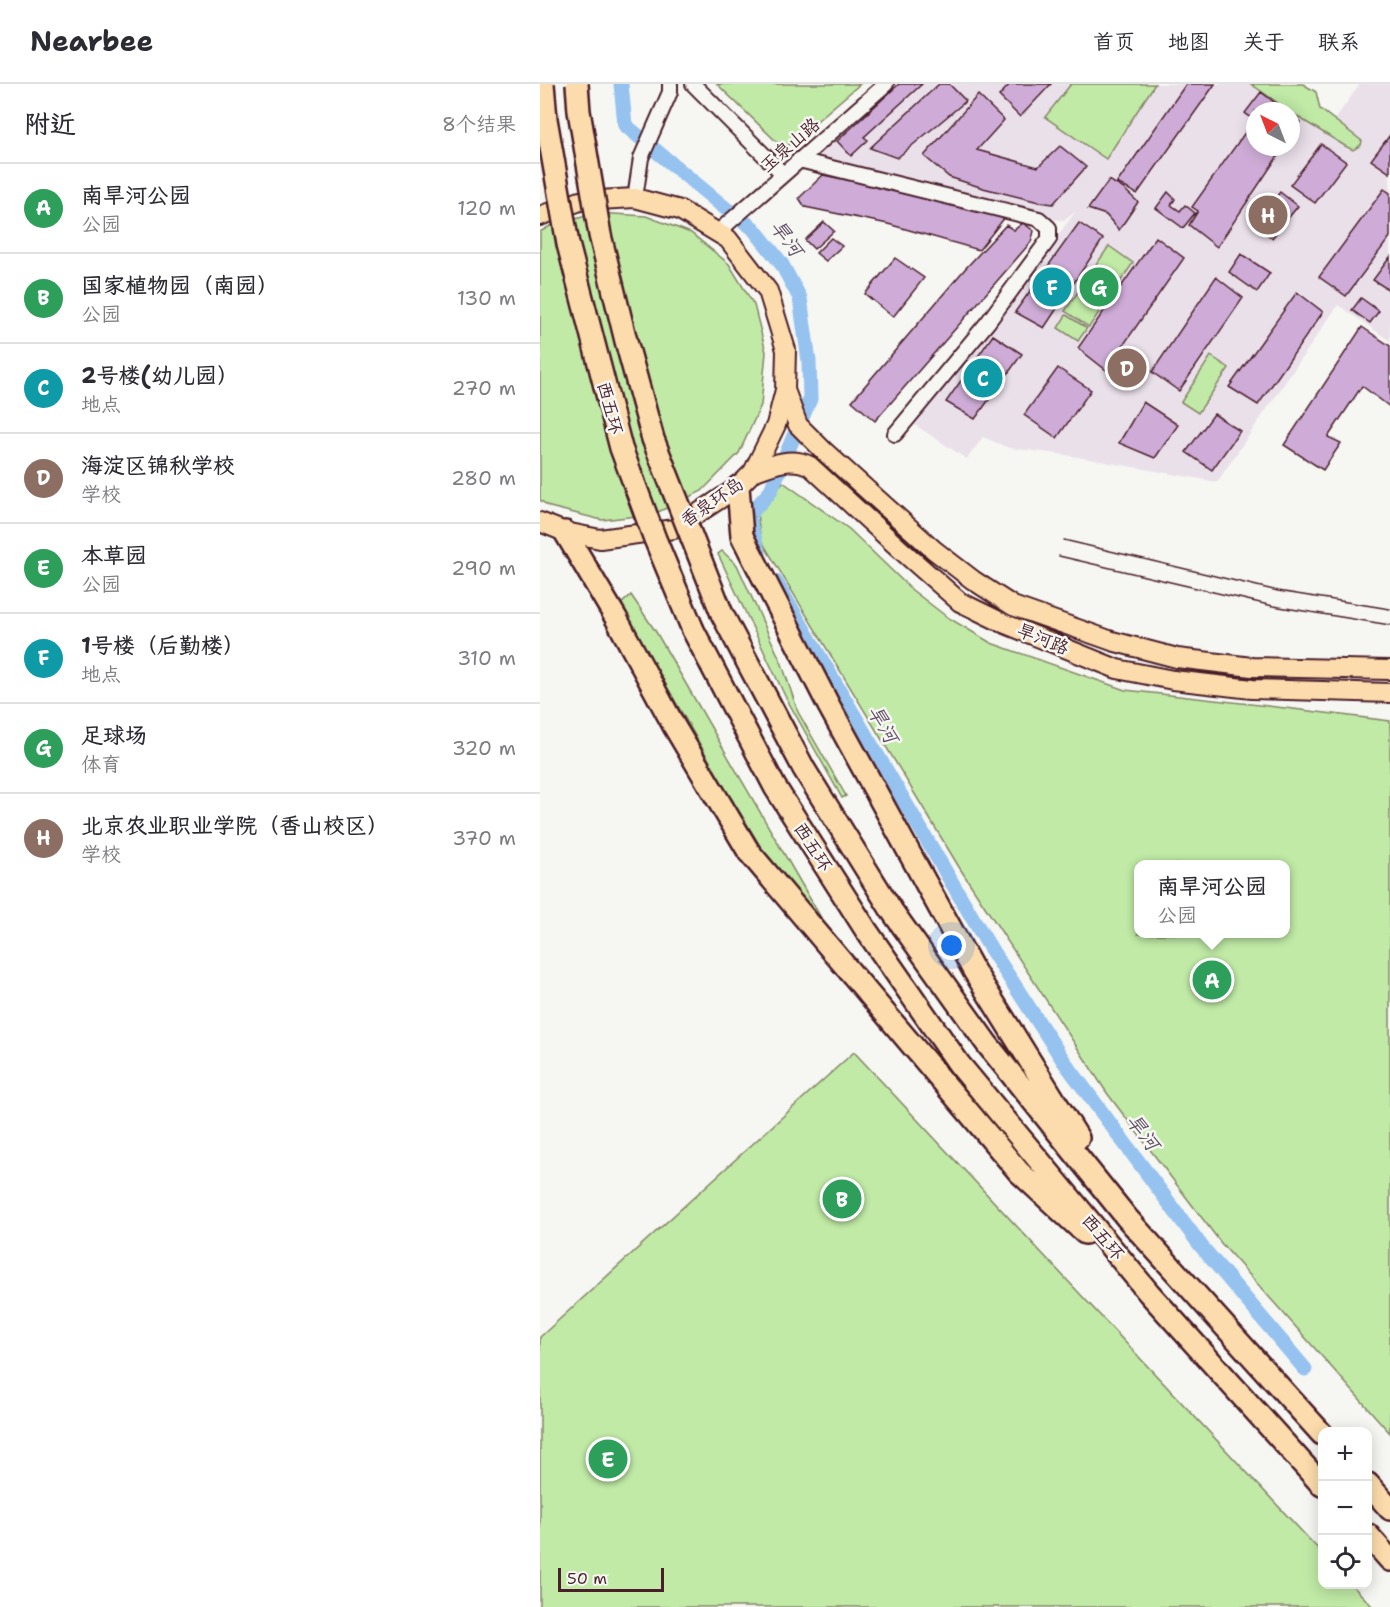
<!DOCTYPE html>
<html lang="zh">
<meta charset="utf-8">
<style>
body{margin:0;font-family:"Shantell Sans","LXGW WenKai TC",sans-serif;background:#f7f7f7;color:#2b2b33}
.controls{position:absolute;right:18px;bottom:18px;display:grid;overflow:hidden;border-radius:12px;box-shadow:0 3px 15px #0003}
.controls button{width:54px;height:54px;display:grid;place-items:center;padding:0;border:0;border-bottom:2px solid #e1e1e2;background:#fff;color:#2b2b33;font:30px sans-serif}
.compass{position:absolute;left:706px;top:18px;width:54px;height:54px;border-radius:50%;background:#fff;box-shadow:0 3px 15px #0003;rotate:318deg}
.scale{position:absolute;left:18px;bottom:15px;width:106px;box-sizing:border-box;padding-left:6px;border:3px solid #4a1f2b;border-top:0;font-size:16px;line-height:21px;white-space:nowrap;color:#4a1f2b;-webkit-text-stroke:4px #f6f6f2;paint-order:stroke}
.you{position:absolute;left:412px;top:862px;width:21px;height:21px;margin:-15px;border:4px solid #fff;border-radius:50%;background:#1a73e8;box-shadow:0 0 0 9px #1a73e833}
.badge{display:grid;place-items:center;width:39px;height:39px;border-radius:50%;background:#1a73e8;color:#fff;font-size:20px;font-weight:700}
.pin{position:absolute;translate:-50% -50%;border:3px solid #fff;box-shadow:0 2px 6px #0006}
.popup{position:absolute;left:594px;top:776px;width:156px;height:78px;box-sizing:border-box;display:grid;place-content:center;border-radius:12px;background:#fff;filter:drop-shadow(0 2px 4px #0005);font-size:20px;white-space:nowrap;color:#7c7c81}
.popup b{font-size:22px;color:#2b2b33}
.popup::after{content:'';position:absolute;left:50%;top:100%;margin-left:-12px;border:12px solid transparent;border-top-color:#fff}
.list{margin:0;padding:0;list-style:none}
h2{display:flex;justify-content:space-between;align-items:center;height:78px;margin:0;padding:0 24px;font-size:26px}
h2 small{font-size:20px;font-weight:400;color:#7c7c81}
.list li{display:grid;grid-template-columns:39px 1fr auto;gap:18px;align-items:center;box-sizing:border-box;height:90px;padding:0 24px;border-top:2px solid #e1e1e2}
.list b{display:block;font-size:22px;white-space:nowrap}
.list p{margin:0;font-size:20px;white-space:nowrap;color:#7c7c81}
.list em{font-size:20px;font-style:normal;color:#7c7c81}
.icon{flex:none;width:33px;height:33px;fill:none;stroke:currentColor;stroke-width:2;stroke-linecap:round;stroke-linejoin:round}
.map{position:relative;flex:none;width:850px;height:1523px;overflow:hidden}
header{display:flex;align-items:center;gap:36px;box-sizing:border-box;height:84px;padding:0 30px;background:#fff;border-bottom:2px solid #e1e1e2}
header strong{font-size:28px}
nav{display:flex;gap:33px;margin-inline-start:auto;font-size:21px}
main{display:flex}
aside{flex:1;background:#fff}
.map>svg:first-child{display:block}
.built{fill:#eae0ea;fill-rule:evenodd}
.green{fill:#c0eaa6;stroke:#858468;stroke-width:1.5;fill-rule:evenodd}
.lines{fill:none;stroke-linecap:round;stroke-linejoin:round}
.canal{stroke:#96c2ef;stroke-width:15}
.building{fill:#ceacd7;stroke:#4a1f2b;stroke-width:1.5}
.minor-casing{stroke:#4a1f2b;stroke-width:18}
.major-casing{stroke:#4a1f2b;stroke-width:22}
.highway-casing{stroke:#4a1f2b;stroke-width:26}
.minor{stroke:#f6f6f2;stroke-width:14}
.major{stroke:#fcdcac;stroke-width:18}
.highway{stroke:#fcdcac;stroke-width:21}
.tram{stroke:#4a1f2b;stroke-width:1.5}
.highway-bridge-casing{stroke:#4a1f2b;stroke-width:26;stroke-linecap:butt}
.highway-bridge{stroke:#fcdcac;stroke-width:21}
.labels{text-anchor:middle;dominant-baseline:central;stroke-width:5;stroke-linejoin:round;paint-order:stroke}
.street-label{font-size:18px;fill:#4a1f2b;stroke:#f6f6f2}
.water-label{font-size:20px;font-style:italic;fill:#615066;stroke:#f6f6f2}
</style>
<header>
<strong>Nearbee</strong>
<nav><a>首页</a><a>地图</a><a>关于</a><a>联系</a></nav>
</header>
<main>
<aside>
<h2>附近<small>8个结果</small></h2>
<ul class="list">
<li><span class="badge" style="background:#2e9e5b">A</span><div><b>南旱河公园</b><p>公园</p></div><em>120 m</em></li>
<li><span class="badge" style="background:#2e9e5b">B</span><div><b>国家植物园（南园）</b><p>公园</p></div><em>130 m</em></li>
<li><span class="badge" style="background:#0f9aa8">C</span><div><b>2号楼(幼儿园）</b><p>地点</p></div><em>270 m</em></li>
<li><span class="badge" style="background:#8d6e63">D</span><div><b>海淀区锦秋学校</b><p>学校</p></div><em>280 m</em></li>
<li><span class="badge" style="background:#2e9e5b">E</span><div><b>本草园</b><p>公园</p></div><em>290 m</em></li>
<li><span class="badge" style="background:#0f9aa8">F</span><div><b>1号楼（后勤楼）</b><p>地点</p></div><em>310 m</em></li>
<li><span class="badge" style="background:#2e9e5b">G</span><div><b>足球场</b><p>体育</p></div><em>320 m</em></li>
<li><span class="badge" style="background:#8d6e63">H</span><div><b>北京农业职业学院（香山校区）</b><p>学校</p></div><em>370 m</em></li>
</ul>
</aside>
<div class="map">
<svg width="850" height="1523" viewBox="0 0 850 1523">
<rect width="100%" height="100%" fill="#f6f6f2"/>
<filter id="ink" filterUnits="userSpaceOnUse"><feTurbulence type="fractalNoise" baseFrequency=".0167" numOctaves="2"/><feDisplacementMap in="SourceGraphic" scale="12" xChannelSelector="R" yChannelSelector="G"/><feConvolveMatrix kernelMatrix="1 2 1 2 8 2 1 2 1" color-interpolation-filters="sRGB"/></filter>
<g filter="url(#ink)">
<path class="built" d="M 353,0 L 722,0 L 787,46 L 820,0 L 850,0 L 850,257 L 798,221 L 677,398 L 527,371 L 469,364 L 443,353 L 427,375 L 375,341 L 536,127 L 525,136 L 499,135 L 259,76 L 336,9 ZM 715,27 L 751,27 L 751,63 L 715,63 Z"/>
<path class="green" d="M 177,0 L 320,0 L 244,65 Z
M 531,0 L 615,0 L 566,75 L 505,33 Z
M 711,0 L 763,0 L 776,8 L 780,25 L 822,57 L 821,61 L 813,66 L 805,62 L 758,33 Z
M 57,129 L 106,132 L 151,149 L 189,180 L 214,221 L 226,268 L 221,321 L 199,369 L 162,407 L 114,430 L 62,436 L 10,423 L 0,416 L 0,148 L 10,142 Z
M 569,162 L 593,179 L 549,243 L 525,227 Z
M 526,231 L 547,244 L 538,257 L 518,244 Z
M 671,272 L 689,284 L 658,329 L 641,318 Z
M 243,398 L 309,445 L 372,506 L 407,533 L 451,559 L 585,606 L 745,624 L 850,637 L 850,1349 L 681,1159 L 567,1009 L 419,783 L 221,456 L 217,430 ZM 598,780 L 746,780 L 746,850 L 598,850 Z
M 182,467 L 197,481 L 242,580 L 258,628 L 306,712 L 302,714 L 245,612 L 178,470 Z
M 91,511 L 116,548 L 291,851 L 222,765 L 188,709 L 80,521 Z
M 314,968 L 782,1469 L 782,1500 L 812,1501 L 833,1523 L 0,1523 L 0,1253 Z"/>
<g class="lines">
<path class="canal" d="M 81,0 L 85,41 L 185,124 L 213,144 L 241,179 L 260,214 L 269,277 L 270,315 L 230,408 L 208,432 L 217,464 L 219,469
M 236,498 L 449,862 L 523,976 L 661,1162 L 765,1285"/>
</g>
<path class="building" d="M 359,0 L 382,0 L 324,53 L 328,56 L 311,72 L 297,57 Z
M 399,0 L 409,0 L 426,17 L 357,74 L 330,64 Z
M 470,0 L 511,0 L 480,33 L 459,12 Z
M 646,0 L 675,0 L 597,110 L 577,99 Z
M 721,8 L 746,27 L 715,27 L 715,63 L 744,63 L 677,163 L 649,141 L 658,127 L 652,123 L 714,36 L 705,29 Z
M 438,11 L 464,36 L 437,66 L 498,83 L 520,62 L 546,83 L 513,120 L 499,118 L 443,104 L 409,93 L 384,72 Z
M 751,31 L 760,38 L 751,52 Z
M 850,51 L 850,89 L 831,76 Z
M 781,60 L 806,78 L 775,119 L 750,101 Z
M 283,91 L 352,105 L 466,132 L 439,166 L 348,140 L 265,123 L 259,114 Z
M 569,96 L 584,105 L 598,118 L 579,146 L 566,131 L 548,125 Z
M 844,105 L 850,109 L 850,153 L 806,212 L 779,193 Z
M 628,108 L 635,115 L 631,121 L 640,127 L 645,121 L 655,129 L 643,144 L 616,124 Z
M 740,108 L 758,122 L 732,154 L 724,148 L 730,138 L 721,132 Z
M 284,138 L 294,147 L 274,165 L 265,156 Z
M 483,139 L 494,147 L 491,158 L 335,337 L 312,317 L 424,186 L 466,141 L 474,146 Z
M 539,139 L 563,155 L 504,244 L 475,228 Z
M 616,153 L 644,174 L 566,286 L 538,264 Z
M 291,154 L 302,162 L 286,177 L 276,169 Z
M 701,170 L 730,189 L 717,208 L 689,188 Z
M 850,173 L 850,204 L 849,206 L 833,196 Z
M 355,174 L 384,194 L 353,233 L 325,210 Z
M 676,193 L 703,214 L 639,307 L 612,288 Z
M 757,208 L 783,228 L 718,321 L 689,303 Z
M 821,214 L 839,227 L 830,239 L 812,226 Z
M 822,243 L 850,262 L 850,323 L 822,302 L 788,353 L 801,359 L 783,386 L 744,361 Z
M 453,251 L 482,270 L 435,335 L 406,318 Z
M 518,284 L 551,306 L 517,354 L 484,331 Z
M 603,318 L 638,341 L 615,374 L 579,359 Z
M 674,330 L 700,347 L 672,386 L 646,368 Z"/>
<g class="lines">
<defs>
<path id="minor" d="M 153,0 L 243,90
M 259,76 L 499,135 L 509,144 L 509,155 L 448,238 L 355,350
M 95,114 L 101,74 L 130,8 L 130,0
M 178,148 L 346,0"/>
<path id="major" d="M 0,132 L 40,117 L 95,114 L 140,126 L 188,155 L 228,207 L 246,266 L 245,306 L 236,341 L 213,388 L 198,403 L 134,445 L 60,455 L 25,448 L 0,438
M 245,306 L 258,341 L 285,368 L 394,466 L 433,496 L 473,522 L 572,557 L 637,574 L 712,583 L 850,586
M 213,388 C 231,381 251,372 270,382 L 361,466 L 420,518 L 463,539 L 577,585 L 633,596 L 712,605 L 850,609"/>
<path id="highway" d="M 198,403 L 202,452 L 289,622 L 434,887 L 538,1054
M 25,448 L 76,534 L 134,642 L 209,768 L 479,1088 L 545,1149
M 182,530 L 264,685 L 352,827 L 447,960 L 587,1134 L 782,1350
M 153,546 L 235,703 L 326,846 L 419,980 L 609,1209 L 782,1401
M 828,1400 L 850,1425
M 828,1451 L 850,1476"/>
</defs>
<use href="#minor" class="minor-casing"/>
<use href="#major" class="major-casing"/>
<use href="#highway" class="highway-casing"/>
<use href="#minor" class="minor"/>
<use href="#major" class="major"/>
<use href="#highway" class="highway"/>
<path class="tram" d="M 524,456 L 738,507 L 850,525
M 519,472 L 733,522 L 850,541"/>
<defs>
<path id="highway-bridge" d="M 3,0 L 6,35 L 28,160 L 81,364 L 115,455 L 153,546
M 37,0 L 39,27 L 60,151 L 86,257 L 113,355 L 182,530"/>
</defs>
<use href="#highway-bridge" class="highway-bridge-casing"/>
<use href="#highway-bridge" class="highway-bridge"/>
</g>
</g>
<g class="labels">
<g class="street-label">
<text transform="translate(250 61) rotate(-41)">玉泉山路</text>
<text transform="translate(70 324) rotate(75)">西五环</text>
<text transform="translate(172 418) rotate(-35)">香泉环岛</text>
<text transform="translate(503 555) rotate(22)">旱河路</text>
<text transform="translate(273 763) rotate(57)">西五环</text>
<text transform="translate(563 1153) rotate(50)">西五环</text>
</g>
<g class="water-label">
<text transform="translate(247 154) rotate(54)">旱河</text>
<text transform="translate(343 640) rotate(60)">旱河</text>
<text transform="translate(603 1048) rotate(53)">旱河</text>
</g>
</g>
</svg>
<div class="controls">
<button>+</button>
<button>−</button>
<button><svg class="icon" aria-label="locate" viewBox="0 0 24 24"><circle cx="12" cy="12" r="6"/><path d="M12 2v4M12 18v4M2 12h4M18 12h4"/></svg></button>
</div>
<svg class="compass" viewBox="-18 -18 36 36"><path d="M0-13l5 13h-10z" fill="#e53935"/><path d="M0 13l5-13h-10z" fill="#7c7c81"/></svg>
<div class="scale">50 m</div>
<div class="you"></div>
<div class="pin badge" style="left:672px;top:896px;background:#2e9e5b">A</div>
<div class="popup"><b>南旱河公园</b>公园</div>
<div class="pin badge" style="left:302px;top:1115px;background:#2e9e5b">B</div>
<div class="pin badge" style="left:443px;top:294px;background:#0f9aa8">C</div>
<div class="pin badge" style="left:587px;top:284px;background:#8d6e63">D</div>
<div class="pin badge" style="left:68px;top:1375px;background:#2e9e5b">E</div>
<div class="pin badge" style="left:512px;top:203px;background:#0f9aa8">F</div>
<div class="pin badge" style="left:559px;top:203px;background:#2e9e5b">G</div>
<div class="pin badge" style="left:728px;top:131px;background:#8d6e63">H</div>
</div>
</main>
